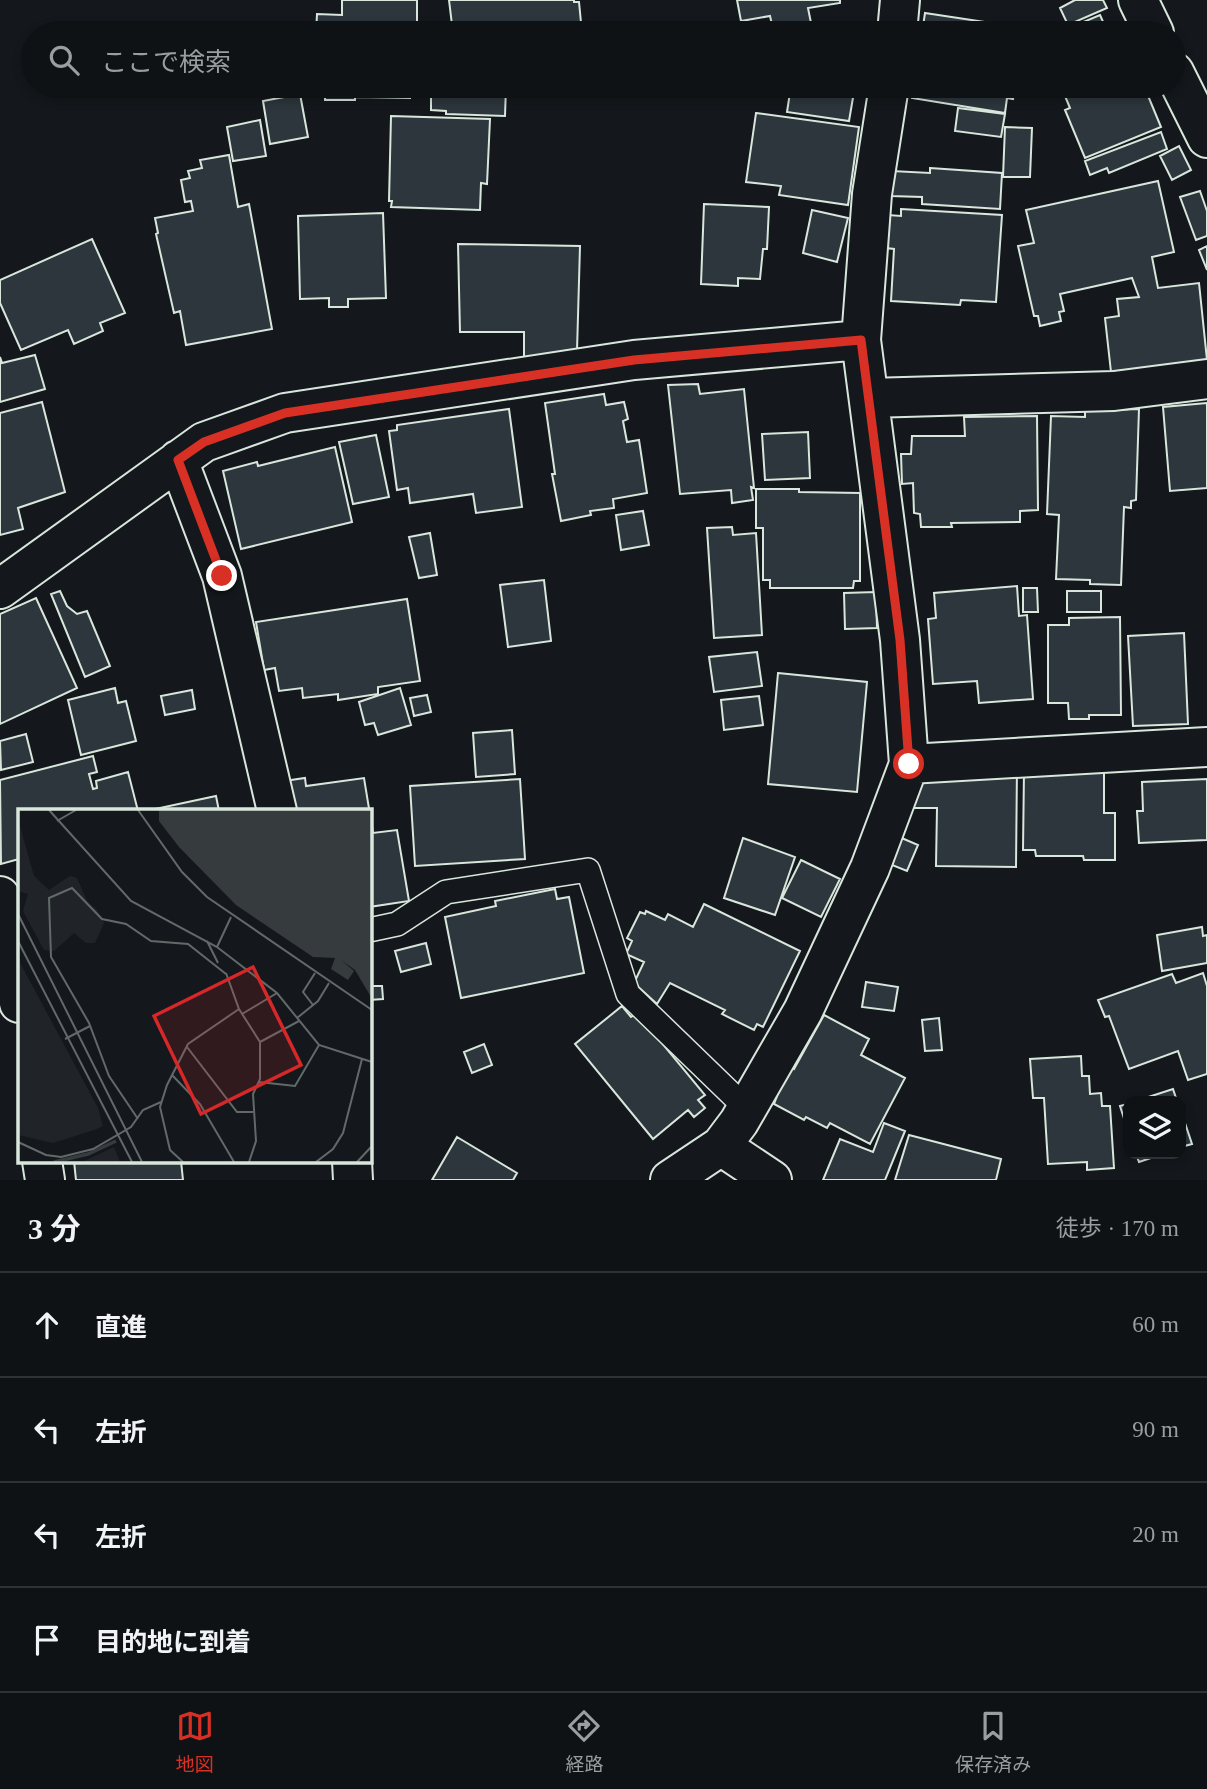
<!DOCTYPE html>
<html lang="ja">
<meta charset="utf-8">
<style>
body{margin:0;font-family:"Times New Roman","Noto Sans JP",serif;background:#181b1e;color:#f1f3f6}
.controls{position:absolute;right:21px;bottom:21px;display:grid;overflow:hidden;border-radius:14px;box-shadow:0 4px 10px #0003}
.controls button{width:63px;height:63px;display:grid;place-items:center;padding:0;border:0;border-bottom:2px solid #2f3234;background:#0f1215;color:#f1f3f6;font:35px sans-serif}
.stop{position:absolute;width:21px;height:21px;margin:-16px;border:5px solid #d93025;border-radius:50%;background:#fff}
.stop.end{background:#d93025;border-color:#fff;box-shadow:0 2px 7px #0008}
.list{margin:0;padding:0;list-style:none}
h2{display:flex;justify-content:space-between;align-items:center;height:91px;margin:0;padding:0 28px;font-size:30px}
h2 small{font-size:23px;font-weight:400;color:#9b9ea0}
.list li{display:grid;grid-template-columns:46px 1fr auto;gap:21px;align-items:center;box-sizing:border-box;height:105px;padding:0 28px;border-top:2px solid #2f3234}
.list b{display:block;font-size:26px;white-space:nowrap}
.list em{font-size:23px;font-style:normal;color:#9b9ea0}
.icon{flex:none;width:38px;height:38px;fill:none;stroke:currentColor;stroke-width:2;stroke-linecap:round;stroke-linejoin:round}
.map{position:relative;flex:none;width:1207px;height:1180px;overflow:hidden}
.search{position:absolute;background:#0f1215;box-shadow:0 4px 10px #0003;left:21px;right:21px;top:21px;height:77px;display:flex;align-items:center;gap:18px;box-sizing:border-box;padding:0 24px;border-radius:38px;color:#9b9ea0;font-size:26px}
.sheet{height:511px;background:#0f1215}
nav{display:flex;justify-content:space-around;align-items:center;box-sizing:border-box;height:98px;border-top:2px solid #2f3234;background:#0f1215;font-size:19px;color:#9b9ea0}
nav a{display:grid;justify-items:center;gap:4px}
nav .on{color:#d93025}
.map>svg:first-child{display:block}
.building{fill:#2c363c;stroke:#d8e6dc;stroke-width:2}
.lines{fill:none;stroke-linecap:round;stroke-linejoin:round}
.lane-casing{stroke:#d8e6dc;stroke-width:26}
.street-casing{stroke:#d8e6dc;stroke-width:42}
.secondary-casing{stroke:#d8e6dc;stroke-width:42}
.lane{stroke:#14181c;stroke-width:23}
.street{stroke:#14181c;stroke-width:38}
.secondary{stroke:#14181c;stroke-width:38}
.route{stroke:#d93025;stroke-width:9}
.inset-river{fill:none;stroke:#363b3e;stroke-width:3.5}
.inset-road{fill:none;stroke:#626a69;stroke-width:2}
.view{fill:#d62828;fill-opacity:0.15;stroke:#d62828;stroke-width:3.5}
.inset-edge{fill:none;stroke:#d8e6dc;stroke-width:3.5}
</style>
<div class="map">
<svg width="1207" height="1180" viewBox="0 0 1207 1180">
<rect width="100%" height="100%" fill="#14181c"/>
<path class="building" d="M 342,0 L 417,0 L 417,33 L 316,33 L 317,14 L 342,15 Z
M 449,0 L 574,0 L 574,2 L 579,2 L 582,33 L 533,33 L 532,30 L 503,33 L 453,33 Z
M 737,0 L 840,0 L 840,3 L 808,8 L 811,23 L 773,29 L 770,16 L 741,21 Z
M 1075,0 L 1103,0 L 1107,8 L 1068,25 L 1060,8 Z
M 925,13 L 1024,28 L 1024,33 L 922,33 Z
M 1100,15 L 1108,33 L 1065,33 L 1064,30 Z
M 325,86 L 410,86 L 410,98 L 355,97 L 355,100 L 325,100 Z
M 431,86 L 506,86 L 505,116 L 446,114 L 446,111 L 431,110 Z
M 791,86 L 855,86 L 849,121 L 787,112 Z
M 914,86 L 1015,86 L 1013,99 L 1007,98 L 1005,113 L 912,98 Z
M 1084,86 L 1144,86 L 1161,127 L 1085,158 L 1065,110 L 1070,108 L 1065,96 L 1074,93 L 1074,90 Z
M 300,94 L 308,137 L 270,144 L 263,101 Z
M 958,108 L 1005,114 L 1001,137 L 955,131 Z
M 756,113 L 859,127 L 848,205 L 779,195 L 781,186 L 746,182 Z
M 391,116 L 490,119 L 487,184 L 481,183 L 480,210 L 391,207 L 392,201 L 389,201 Z
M 260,120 L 266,156 L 233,161 L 227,127 Z
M 1005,127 L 1032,128 L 1030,177 L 1003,177 Z
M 1161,132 L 1167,149 L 1109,173 L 1107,168 L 1090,175 L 1085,161 Z
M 1179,146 L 1191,170 L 1172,180 L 1160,156 Z
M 229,155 L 238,207 L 249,204 L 272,329 L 186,345 L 180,311 L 174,313 L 156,234 L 158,233 L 155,218 L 193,211 L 191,201 L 185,202 L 181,180 L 190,178 L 188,171 L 202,168 L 200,160 Z
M 930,168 L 1002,173 L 1000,209 L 922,204 L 922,197 L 891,196 L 892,171 L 930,173 Z
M 1158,181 L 1174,252 L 1152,257 L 1158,288 L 1199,283 L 1207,360 L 1111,372 L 1105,318 L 1119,316 L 1117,299 L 1139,297 L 1132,278 L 1060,294 L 1064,311 L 1059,312 L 1061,321 L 1040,326 L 1038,316 L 1034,316 L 1018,246 L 1034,243 L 1026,210 Z
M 1200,191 L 1207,211 L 1207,236 L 1196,240 L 1180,197 Z
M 704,204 L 769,207 L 767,249 L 763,249 L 760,279 L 738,278 L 738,286 L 701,284 Z
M 901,209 L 1002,215 L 996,302 L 961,300 L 960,305 L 891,301 L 894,249 L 886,248 L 888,215 L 901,216 Z
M 812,210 L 848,218 L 837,262 L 803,253 Z
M 383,213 L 386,298 L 348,299 L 348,307 L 329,307 L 329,298 L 300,299 L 298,216 Z
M 92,239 L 125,313 L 100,323 L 103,331 L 74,344 L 68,330 L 21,350 L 0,303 L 0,280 Z
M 458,244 L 580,246 L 577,351 L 524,359 L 524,332 L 460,332 Z
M 1207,246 L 1207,270 L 1199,250 Z
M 35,355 L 45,389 L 0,402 L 0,357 L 2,363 Z
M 698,384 L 700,394 L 744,389 L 754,488 L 751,487 L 753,500 L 732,503 L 731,490 L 680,494 L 668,385 Z
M 604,394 L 606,405 L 624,402 L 628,419 L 623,421 L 627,442 L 639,440 L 647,493 L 613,499 L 614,508 L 590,511 L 591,515 L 561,521 L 552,474 L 555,474 L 545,403 Z
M 42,402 L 65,492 L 18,508 L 23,529 L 0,535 L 0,413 Z
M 1207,403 L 1207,488 L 1170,491 L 1163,407 Z
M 509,409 L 522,507 L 476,513 L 473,494 L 410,503 L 408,488 L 397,490 L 389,431 L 397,430 L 397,425 Z
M 1139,409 L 1136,500 L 1131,501 L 1131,508 L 1124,507 L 1121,585 L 1090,584 L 1090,580 L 1056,579 L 1059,515 L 1047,514 L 1051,416 L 1085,417 L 1085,411 Z
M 1037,416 L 1038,510 L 1020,511 L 1020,522 L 951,523 L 952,527 L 921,527 L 920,514 L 914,513 L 913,483 L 902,484 L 901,454 L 911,454 L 912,436 L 965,436 L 964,417 Z
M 808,432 L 810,478 L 765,480 L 762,434 Z
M 376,435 L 389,497 L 353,504 L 339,442 Z
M 335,447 L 352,522 L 241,549 L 223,471 L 257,462 L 258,466 Z
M 756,489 L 799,489 L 799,492 L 860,493 L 860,581 L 854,581 L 853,588 L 770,588 L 770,580 L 763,580 L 763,528 L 756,528 Z
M 643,511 L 649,545 L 621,550 L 616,515 Z
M 732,527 L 733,535 L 756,533 L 762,635 L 714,638 L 707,528 Z
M 430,533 L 437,575 L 419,578 L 409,537 Z
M 544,580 L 551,641 L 508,647 L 500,585 Z
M 1017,586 L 1019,616 L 1027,615 L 1033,699 L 979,703 L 977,681 L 933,684 L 928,619 L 936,618 L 934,593 Z
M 1023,588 L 1037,588 L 1038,612 L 1023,612 Z
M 60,591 L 67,606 L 77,614 L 87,611 L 110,666 L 85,677 L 51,594 Z
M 1067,591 L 1101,591 L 1101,612 L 1067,612 Z
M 876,592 L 877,628 L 845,629 L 844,593 Z
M 36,598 L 77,688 L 0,724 L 0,614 Z
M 407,599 L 420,681 L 378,687 L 378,694 L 338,700 L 338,694 L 303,698 L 302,688 L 279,691 L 275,668 L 264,670 L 256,622 Z
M 1120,617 L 1121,715 L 1089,715 L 1089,719 L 1069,719 L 1068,703 L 1048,703 L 1048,625 L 1069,625 L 1069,618 Z
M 1184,633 L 1188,724 L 1133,726 L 1128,636 Z
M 757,652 L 762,686 L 714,692 L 709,657 Z
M 778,673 L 867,682 L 857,792 L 768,784 Z
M 115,688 L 118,703 L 126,701 L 136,741 L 81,755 L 68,700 Z
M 400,688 L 411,725 L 378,735 L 374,723 L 365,725 L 359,702 Z
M 192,690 L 195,709 L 165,715 L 161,696 Z
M 427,695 L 431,712 L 414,716 L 410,698 Z
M 759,696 L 763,725 L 724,730 L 721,700 Z
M 512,730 L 515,774 L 476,777 L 473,733 Z
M 26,734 L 33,762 L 1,770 L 0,741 Z
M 93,756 L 97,772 L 89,774 L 93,789 L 97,788 L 96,781 L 128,772 L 138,811 L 19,811 L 19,859 L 1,864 L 0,780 Z
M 1017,765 L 1016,867 L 936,866 L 937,808 L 909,808 L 925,769 Z
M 1024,771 L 1104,771 L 1104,813 L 1115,813 L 1115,860 L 1084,860 L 1083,856 L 1036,856 L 1035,850 L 1023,850 Z
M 305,778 L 306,786 L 364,778 L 373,833 L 397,830 L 409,901 L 369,907 L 369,811 L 281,811 L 277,782 Z
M 520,779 L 525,859 L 415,866 L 410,786 Z
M 1207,779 L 1207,840 L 1139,843 L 1137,811 L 1143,811 L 1142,782 Z
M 216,796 L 219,811 L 155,811 L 155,809 Z
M 897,836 L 918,845 L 907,871 L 887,863 Z
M 743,838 L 795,857 L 775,915 L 724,898 Z
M 801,860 L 840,879 L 821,917 L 782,898 Z
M 555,889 L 557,899 L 569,897 L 584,973 L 461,998 L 445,917 L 496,906 L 495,901 Z
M 704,904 L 800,951 L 763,1027 L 757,1024 L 754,1030 L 722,1014 L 725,1010 L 670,983 L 657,1004 L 634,983 L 644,962 L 626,954 L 632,941 L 627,938 L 640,912 L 645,914 L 646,911 L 665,920 L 668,914 L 693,927 Z
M 1202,927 L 1203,936 L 1207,935 L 1207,963 L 1162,971 L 1157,935 Z
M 426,943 L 431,964 L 401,972 L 395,951 Z
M 1203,973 L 1207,986 L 1207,1074 L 1188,1080 L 1178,1051 L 1129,1069 L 1109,1016 L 1105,1017 L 1098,1000 L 1172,974 L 1176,983 Z
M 866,982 L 898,987 L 894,1011 L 862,1007 Z
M 369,986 L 382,986 L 383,999 L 369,1000 Z
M 622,1006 L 631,1017 L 637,1013 L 705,1095 L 698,1100 L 705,1108 L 694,1117 L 688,1110 L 653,1139 L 575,1044 Z
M 824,1015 L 869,1039 L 861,1055 L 905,1078 L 870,1144 L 830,1123 L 827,1128 L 806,1117 L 804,1120 L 774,1104 L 777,1096 L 775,1094 L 790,1066 L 794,1069 Z
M 939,1018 L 942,1050 L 925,1051 L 922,1020 Z
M 484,1044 L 492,1065 L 472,1073 L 464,1052 Z
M 1081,1056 L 1082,1076 L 1089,1076 L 1090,1094 L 1101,1093 L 1102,1106 L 1110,1106 L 1114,1168 L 1087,1170 L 1087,1162 L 1048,1164 L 1044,1098 L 1033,1098 L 1030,1059 Z
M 1173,1089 L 1177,1101 L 1136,1101 Z
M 1128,1104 L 1128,1131 L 1120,1106 Z
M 1181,1111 L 1192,1144 L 1181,1147 Z
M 884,1123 L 905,1131 L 885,1180 L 823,1180 L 840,1139 L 873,1152 Z
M 909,1135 L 1001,1159 L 996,1180 L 895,1180 Z
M 457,1137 L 517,1173 L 513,1180 L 432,1180 Z
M 1136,1154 L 1163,1154 L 1139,1162 Z
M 74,1161 L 181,1161 L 183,1180 L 76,1180 Z"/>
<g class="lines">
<defs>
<path id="lane" d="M 369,930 L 397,924 L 446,892 L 588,870 L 628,994 L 747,1109"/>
<path id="street" d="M 897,33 L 900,0
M 869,398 L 1114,391 L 1207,379
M 178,460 L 222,576 L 277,811
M 0,589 L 204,442 L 285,413 L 634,360 L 861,340
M 909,764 L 1207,747
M 0,896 L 19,1003
M 721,1146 L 772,1180
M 42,1161 L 45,1180
M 352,1161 L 353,1180
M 670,1180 L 721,1146 L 739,1122 L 803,1011 L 870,868 L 909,764 L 900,640 L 861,340 L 872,194 L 889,86"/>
<path id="secondary" d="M 1138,0 L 1154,33
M 1174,72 L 1207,138"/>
</defs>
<use href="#lane" class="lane-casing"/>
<use href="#street" class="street-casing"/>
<use href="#secondary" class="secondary-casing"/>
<use href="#lane" class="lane"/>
<use href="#street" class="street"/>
<use href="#secondary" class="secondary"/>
</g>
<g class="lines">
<path class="route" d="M 222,576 L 178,460 L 204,442 L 285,413 L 634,360 L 861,340 L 900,640 L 909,764"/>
</g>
<g transform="translate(18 809)">
<rect width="354" height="354" fill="#14181c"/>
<path d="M 0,10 L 16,67 L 31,81 L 52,67 L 59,69 L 69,92 L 79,101 L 86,114 L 77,134 L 68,134 L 56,124 L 36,142 L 26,141 L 5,102 L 10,85 L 0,82 ZM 0,150 L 80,299 L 85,317 L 76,321 L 35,334 L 0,326 ZM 96,338 L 102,353 L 64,353 Z" fill="#202428"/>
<path d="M 141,1 L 353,1 L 353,188 L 337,161 L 323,151 L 336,162 L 330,171 L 313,160 L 317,149 L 295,148 L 218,96 L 161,38 L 141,12 Z" fill="#363b3e"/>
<path class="inset-river" d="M 36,353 L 70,345 L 98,332"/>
<path class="inset-road" d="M 31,1 L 113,92 L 199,138 L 259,184 L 301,236 L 354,253M 120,1 L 164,63 L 189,88 L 354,201M 39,12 L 58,1M 0,105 L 124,353M 0,132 L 114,353M 189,132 L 200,154M 199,138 L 213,108M 208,164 L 221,200 L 242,233 L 242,270 L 235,285 L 238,332 L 231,353M 295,196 L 285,183 L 297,164M 224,205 L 259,184M 279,209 L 300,192 L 311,174M 47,230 L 72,217M 242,233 L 281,212M 169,238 L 219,303 L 235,303M 154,266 L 182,295 L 216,353M 241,273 L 277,277 L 301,236M 120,310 L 91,267 L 71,214 L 33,148 L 31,89 L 54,79 L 84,110 L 108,115 L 133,132 L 170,135 L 208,165M 0,333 L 28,346 L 43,348 L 75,340 L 113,318 L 125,301 L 143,293M 165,353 L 152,341 L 142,298 L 149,276 L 170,235 L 221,200M 298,353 L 315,340 L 325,324 L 344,250M 339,353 L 354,337"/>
<path class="view" d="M 235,158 L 283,256 L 183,305 L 136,207 Z"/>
<rect width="354" height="354" class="inset-edge"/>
</g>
</svg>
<div class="controls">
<button><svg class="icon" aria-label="layers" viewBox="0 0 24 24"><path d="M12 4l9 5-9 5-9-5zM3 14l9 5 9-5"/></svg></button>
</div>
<div class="stop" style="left:909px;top:764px"></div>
<div class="stop end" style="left:222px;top:576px"></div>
<div class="search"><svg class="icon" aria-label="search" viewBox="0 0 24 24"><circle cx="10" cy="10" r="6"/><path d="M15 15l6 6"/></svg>ここで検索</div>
</div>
<section class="sheet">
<h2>3 分<small>徒歩 · 170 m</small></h2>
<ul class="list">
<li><svg class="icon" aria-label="ahead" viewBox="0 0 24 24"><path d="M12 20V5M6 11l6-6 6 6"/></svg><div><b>直進</b></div><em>60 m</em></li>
<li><svg class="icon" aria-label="left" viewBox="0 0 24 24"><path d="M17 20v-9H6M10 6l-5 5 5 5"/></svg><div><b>左折</b></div><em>90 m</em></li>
<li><svg class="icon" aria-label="left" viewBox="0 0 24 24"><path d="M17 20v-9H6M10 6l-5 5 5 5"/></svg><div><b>左折</b></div><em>20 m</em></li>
<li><svg class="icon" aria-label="arrive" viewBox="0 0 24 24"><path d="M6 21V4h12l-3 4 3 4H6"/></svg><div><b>目的地に到着</b></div></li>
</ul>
</section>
<nav>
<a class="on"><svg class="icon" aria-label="map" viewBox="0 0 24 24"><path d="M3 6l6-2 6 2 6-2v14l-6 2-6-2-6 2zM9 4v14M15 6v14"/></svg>地図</a>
<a><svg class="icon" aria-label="directions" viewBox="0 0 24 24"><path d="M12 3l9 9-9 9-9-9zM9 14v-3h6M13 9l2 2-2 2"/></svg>経路</a>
<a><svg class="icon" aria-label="saved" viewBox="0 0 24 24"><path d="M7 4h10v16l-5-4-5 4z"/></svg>保存済み</a>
</nav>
